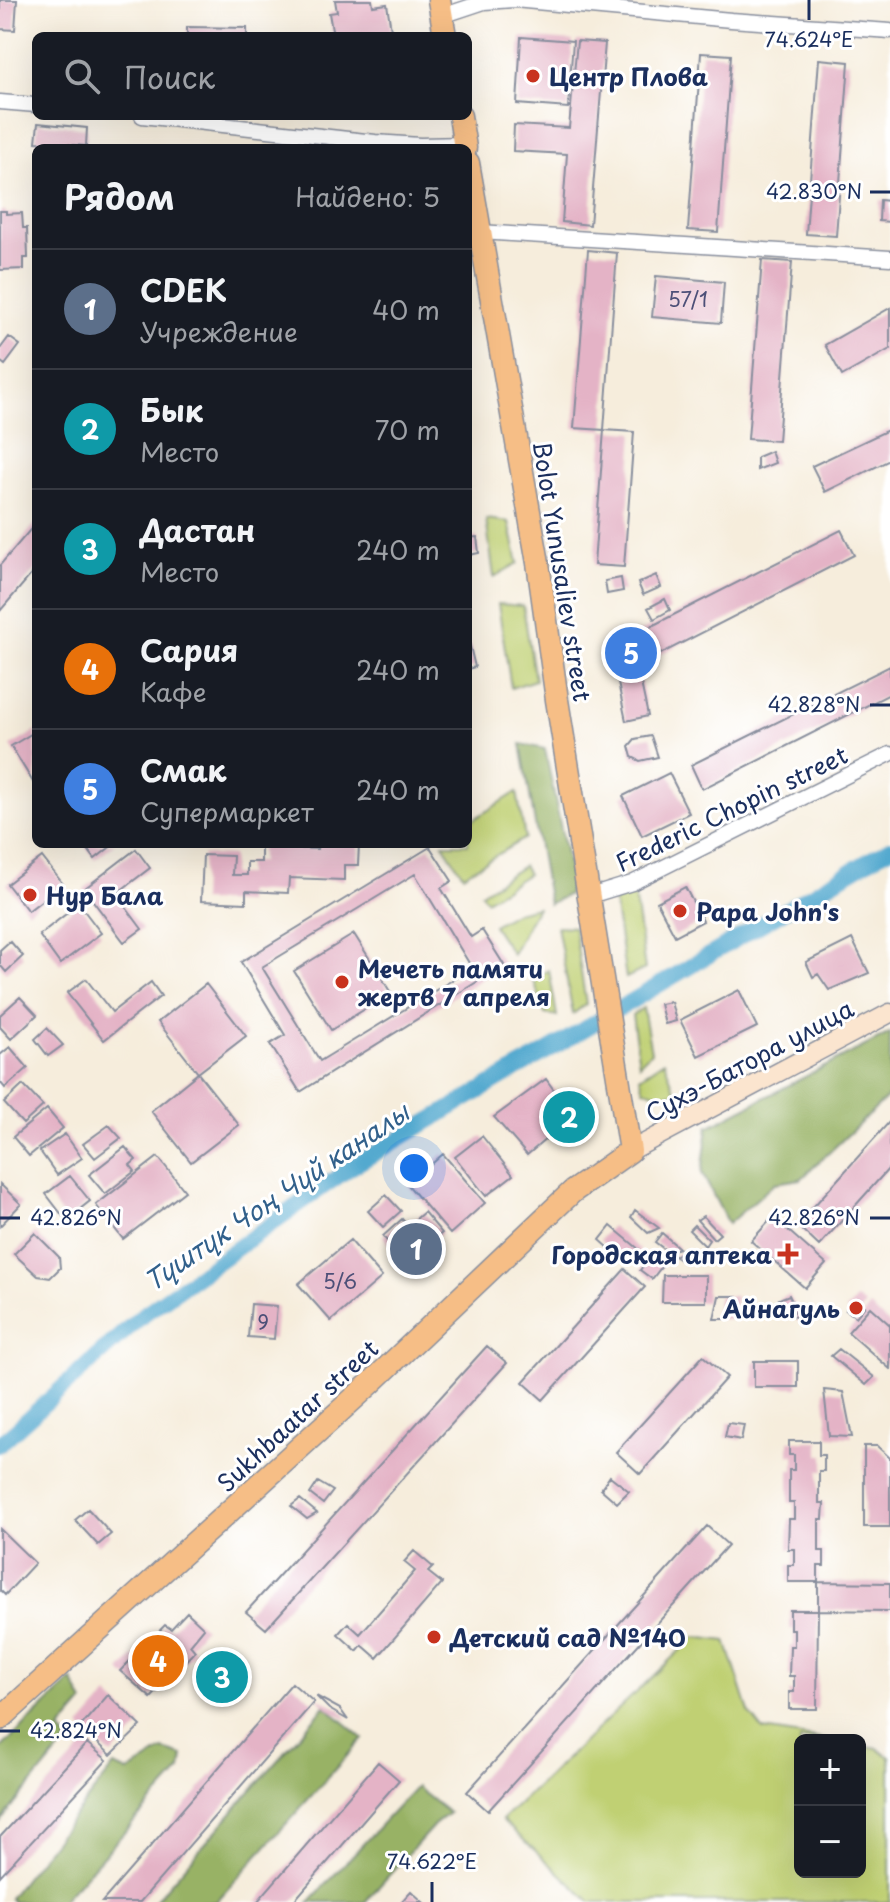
<!DOCTYPE html>
<html lang="ru">
<meta charset="utf-8">
<style>
body{margin:0;font-family:"Playpen Sans",sans-serif;background:#242831;color:#f1f3f6}
.controls{position:absolute;right:24px;bottom:24px;display:grid;overflow:hidden;border-radius:12px;box-shadow:0 8px 32px #0002}
.controls button{width:72px;height:72px;display:grid;place-items:center;padding:0;border:0;border-bottom:2px solid #363941;background:#171b24;color:#f1f3f6;font:40px sans-serif}
.you{position:absolute;left:414px;top:1168px;width:28px;height:28px;margin:-20px;border:6px solid #fff;border-radius:50%;background:#1a73e8;box-shadow:0 0 0 12px #1a73e833}
.badge{display:grid;place-items:center;width:52px;height:52px;border-radius:50%;background:#c8321e;color:#fff;font-size:26px;font-weight:700}
.pin{position:absolute;translate:-50% -50%;border:4px solid #fff;box-shadow:0 2px 8px #0006}
.list{margin:0;padding:0;list-style:none}
h2{display:flex;justify-content:space-between;align-items:center;height:104px;margin:0;padding:0 32px;font-size:34px}
h2 small{font-size:26px;font-weight:400;color:#9ea1a6}
.list li{display:grid;grid-template-columns:52px 1fr auto;gap:24px;align-items:center;box-sizing:border-box;height:120px;padding:0 32px;border-top:2px solid #363941}
.list b{display:block;font-size:30px;white-space:nowrap}
.list p{margin:0;font-size:26px;white-space:nowrap;color:#9ea1a6}
.list em{font-size:26px;font-style:normal;color:#9ea1a6}
.icon{flex:none;width:44px;height:44px;fill:none;stroke:currentColor;stroke-width:2;stroke-linecap:round;stroke-linejoin:round}
.map{position:relative;flex:none;width:890px;height:1902px;overflow:hidden}
.search{position:absolute;background:#171b24;box-shadow:0 8px 32px #0002;left:32px;top:32px;width:440px;height:88px;display:flex;align-items:center;gap:20px;box-sizing:border-box;padding:0 28px;border-radius:12px;color:#9ea1a6;font-size:30px}
.panel{position:absolute;background:#171b24;box-shadow:0 8px 32px #0002;left:32px;top:144px;width:440px;height:704px;border-radius:12px}
.map>svg:first-child{display:block}
.green{fill:#c0d073;stroke:#6e8068;stroke-width:2}
.forest{fill:#98b265;stroke:#5a7062;stroke-width:2}
.lines{fill:none;stroke-linecap:round;stroke-linejoin:round}
.canal{stroke:#52a9cf;stroke-width:16}
.building{fill:#e4b3c6;fill-rule:evenodd}
.street-casing{stroke:#888e9d;stroke-width:17}
.secondary-casing{stroke:#888e9d;stroke-width:21}
.primary-casing{stroke:#888e9d;stroke-width:25}
.street{stroke:#fff;stroke-width:14}
.secondary{stroke:#fbe5cf;stroke-width:18}
.primary{stroke:#f6be86;stroke-width:22}
.ticks{fill:none;stroke:#1b2f5e;stroke-width:3}
.poi-dot{fill:#c8321e;stroke:#fff;stroke-width:3}
.labels{text-anchor:middle;dominant-baseline:central;stroke-width:6;stroke-linejoin:round;paint-order:stroke}
.number-label{font-size:20px;fill:#4d5078}
.poi-label{font-size:24px;font-weight:bold;fill:#1b2f5e;stroke:#fff;text-anchor:start}
.street-label{font-size:24px;fill:#1b2f5e;stroke:#fff}
.water-label{font-size:26px;font-style:italic;fill:#31608b;stroke:#fff}
.ticks-label{font-size:20px;text-anchor:middle;fill:#1b2f5e;stroke:#fff;stroke-width:6;stroke-linejoin:round;paint-order:stroke}
</style>
<div class="map">
<svg width="890" height="1902" viewBox="0 0 890 1902">
<rect width="100%" height="100%" fill="#fff"/>
<filter id="ink" filterUnits="userSpaceOnUse"><feTurbulence type="fractalNoise" baseFrequency=".0125" numOctaves="2"/><feDisplacementMap in="SourceGraphic" scale="16" xChannelSelector="R" yChannelSelector="G"/><feConvolveMatrix kernelMatrix="1 2 1 2 8 2 1 2 1" color-interpolation-filters="sRGB"/></filter>
<filter id="wash" filterUnits="userSpaceOnUse"><feTurbulence type="fractalNoise" baseFrequency=".006" numOctaves="4" result="noise"/><feDisplacementMap in="SourceGraphic" scale="32" xChannelSelector="R" yChannelSelector="G"/><feGaussianBlur stdDeviation="1.8" result="paint"/><feColorMatrix in="noise" values="0 0 0 0 0 0 0 0 0 0 0 0 0 0 0 0 0 1.4 0 .05"/><feComposite in="paint" operator="in"/></filter>
<g filter="url(#wash)">
<rect width="100%" height="100%" fill="#f6eddc"/>
<path class="green" d="M 486,519 L 509,522 L 518,563 L 494,577 Z
M 498,604 L 523,606 L 535,680 L 511,688 Z
M 517,792 L 525,838 L 463,875 L 443,844 L 468,844 L 468,823 Z
M 523,866 L 528,874 L 486,900 L 481,893 Z
M 634,892 L 645,969 L 626,978 L 614,901 Z
M 537,907 L 512,954 L 493,925 L 516,912 Z
M 557,926 L 574,927 L 586,1004 L 573,1014 Z
M 549,970 L 557,1016 L 545,1014 L 533,978 Z
M 643,1008 L 651,1052 L 639,1064 L 632,1015 Z
M 664,1061 L 676,1093 L 662,1094 L 644,1089 L 640,1077 Z
M 694,1637 L 726,1641 L 749,1712 L 763,1730 L 828,1740 L 800,1740 L 800,1872 L 860,1872 L 860,1745 L 878,1748 L 890,1757 L 890,1902 L 591,1902 L 502,1820 Z"/>
<path class="forest" d="M 521,744 L 545,749 L 571,879 L 569,894 L 549,904 Z
M 890,1033 L 890,1095 L 801,1179 L 775,1183 L 728,1224 L 702,1173 L 708,1127 Z
M 72,1680 L 84,1702 L 60,1730 L 68,1740 L 0,1822 L 0,1749 Z
M 325,1706 L 363,1738 L 216,1902 L 154,1902 Z
M 163,1750 L 183,1756 L 181,1770 L 61,1902 L 13,1902 L 9,1898 L 114,1766 L 128,1772 Z
M 416,1787 L 449,1813 L 434,1825 L 365,1902 L 309,1902 Z"/>
<g class="lines">
<path class="canal" d="M 0,1444 L 144,1314 L 350,1168 L 890,848"/>
</g>
<g id="blocks">
<path class="building" d="M 0,0 L 17,0 L 15,30 L 0,29 Z
M 335,0 L 372,0 L 373,6 L 387,4 L 392,36 L 333,36 L 329,13 L 337,12 Z
M 187,27 L 247,28 L 247,36 L 187,36 Z
M 521,37 L 573,41 L 568,108 L 517,104 Z
M 577,41 L 605,43 L 590,225 L 562,222 L 567,154 L 513,151 L 514,125 L 569,128 Z
M 701,53 L 731,55 L 718,232 L 688,230 Z
M 819,59 L 849,62 L 836,236 L 806,234 Z
M 38,123 L 87,128 L 86,146 L 36,142 Z
M 880,200 L 890,201 L 890,222 L 879,221 Z
M 0,211 L 6,211 L 6,214 L 22,213 L 23,228 L 27,228 L 28,258 L 24,258 L 24,269 L 0,270 Z
M 588,250 L 617,253 L 604,430 L 634,432 L 624,567 L 594,565 L 604,430 L 574,428 Z
M 762,260 L 792,262 L 778,441 L 748,439 Z
M 656,276 L 724,282 L 721,323 L 652,317 Z
M 890,308 L 890,349 L 842,376 L 825,345 Z
M 9,337 L 20,345 L 5,365 L 0,361 L 0,349 Z
M 890,429 L 890,460 L 825,492 L 812,466 Z
M 771,451 L 775,463 L 757,470 L 757,457 Z
M 36,523 L 36,569 L 0,611 L 0,565 Z
M 841,530 L 854,555 L 647,661 L 645,657 L 625,666 L 617,648 L 637,640 L 634,635 Z
M 477,537 L 479,553 L 469,555 L 468,538 Z
M 656,575 L 661,587 L 643,595 L 638,583 Z
M 621,578 L 623,591 L 607,594 L 605,581 Z
M 665,599 L 670,610 L 654,619 L 648,608 Z
M 468,638 L 475,667 L 468,669 Z
M 890,666 L 890,694 L 702,789 L 691,765 Z
M 640,678 L 648,716 L 626,721 L 618,683 Z
M 36,731 L 36,780 L 33,782 L 11,746 Z
M 651,736 L 658,757 L 640,761 L 632,757 L 629,746 L 635,739 Z
M 669,773 L 689,813 L 642,836 L 623,796 Z
M 90,844 L 114,844 L 95,859 L 86,847 Z
M 318,844 L 359,844 L 358,865 L 344,865 L 344,880 L 289,878 L 288,893 L 246,891 L 246,903 L 201,901 L 203,855 L 233,856 L 232,875 L 247,875 L 247,862 L 261,862 L 261,847 L 317,849 Z
M 430,847 L 452,881 L 441,888 L 471,937 L 482,930 L 504,965 L 300,1092 L 270,1044 L 285,1035 L 241,962 ZM 415,874 L 472,968 L 320,1061 L 262,967 Z
M 136,849 L 150,868 L 116,894 L 142,929 L 124,942 L 84,889 Z
M 42,857 L 63,884 L 28,911 L 7,884 Z
M 685,887 L 703,921 L 675,936 L 657,902 Z
M 79,904 L 101,933 L 60,964 L 39,935 Z
M 354,934 L 391,993 L 331,1030 L 294,971 Z
M 852,939 L 869,973 L 829,990 L 818,974 L 813,977 L 806,962 Z
M 10,941 L 23,956 L 6,972 L 0,965 L 0,950 Z
M 86,979 L 112,1012 L 151,982 L 161,996 L 104,1040 L 67,993 Z
M 206,984 L 246,1036 L 198,1073 L 158,1022 Z
M 739,990 L 757,1027 L 698,1056 L 680,1020 Z
M 20,997 L 37,1015 L 11,1039 L 0,1027 L 0,1015 Z
M 671,1002 L 676,1021 L 665,1024 L 660,1004 Z
M 47,1028 L 63,1045 L 48,1056 L 35,1039 Z
M 10,1047 L 28,1068 L 5,1088 L 0,1082 L 0,1055 Z
M 198,1073 L 239,1125 L 191,1162 L 151,1111 Z
M 546,1079 L 564,1104 L 560,1127 L 527,1155 L 494,1117 Z
M 23,1085 L 43,1106 L 23,1124 L 4,1103 Z
M 47,1109 L 63,1128 L 29,1156 L 13,1137 Z
M 890,1121 L 890,1167 L 819,1246 L 797,1225 Z
M 109,1125 L 121,1138 L 95,1158 L 83,1144 Z
M 65,1134 L 82,1158 L 57,1175 L 40,1151 Z
M 482,1136 L 513,1175 L 486,1196 L 455,1157 Z
M 125,1147 L 136,1160 L 130,1165 L 135,1171 L 105,1194 L 89,1175 Z
M 443,1154 L 485,1203 L 450,1234 L 408,1185 Z
M 158,1157 L 185,1191 L 123,1239 L 96,1205 Z
M 70,1176 L 90,1201 L 66,1220 L 46,1194 Z
M 0,1184 L 21,1204 L 0,1226 Z
M 386,1195 L 401,1211 L 383,1227 L 368,1211 Z
M 635,1210 L 659,1228 L 648,1233 L 631,1217 Z
M 424,1212 L 442,1233 L 427,1245 L 409,1225 Z
M 703,1216 L 720,1234 L 714,1239 L 697,1220 Z
M 773,1217 L 826,1264 L 805,1288 L 751,1241 Z
M 402,1219 L 425,1247 L 406,1265 L 383,1236 Z
M 694,1225 L 709,1240 L 705,1246 L 689,1230 Z
M 611,1226 L 640,1250 L 627,1264 L 600,1240 Z
M 35,1233 L 59,1257 L 60,1268 L 50,1278 L 38,1276 L 14,1254 Z
M 662,1233 L 679,1248 L 668,1252 L 655,1242 Z
M 350,1240 L 382,1277 L 331,1321 L 298,1284 Z
M 684,1251 L 694,1257 L 685,1263 L 674,1256 Z
M 651,1256 L 662,1266 L 652,1279 L 640,1270 Z
M 625,1269 L 645,1287 L 543,1400 L 523,1382 Z
M 663,1275 L 706,1275 L 706,1302 L 662,1302 Z
M 789,1295 L 794,1305 L 783,1309 L 779,1299 Z
M 719,1296 L 736,1296 L 731,1319 L 714,1319 Z
M 857,1299 L 865,1306 L 856,1317 L 846,1310 Z
M 251,1304 L 277,1306 L 274,1339 L 248,1337 Z
M 800,1306 L 810,1316 L 801,1324 L 792,1314 Z
M 870,1307 L 890,1325 L 890,1369 L 848,1332 Z
M 487,1346 L 507,1363 L 266,1629 L 246,1612 Z
M 839,1349 L 874,1377 L 866,1385 L 831,1356 Z
M 703,1356 L 727,1377 L 640,1474 L 616,1452 Z
M 754,1361 L 798,1361 L 798,1387 L 754,1387 Z
M 824,1390 L 843,1392 L 852,1437 L 829,1436 Z
M 728,1423 L 744,1425 L 741,1440 L 725,1437 Z
M 789,1441 L 819,1441 L 819,1455 L 824,1455 L 824,1471 L 819,1471 L 819,1503 L 824,1503 L 823,1519 L 819,1519 L 819,1551 L 824,1551 L 824,1566 L 818,1566 L 818,1582 L 788,1582 L 788,1565 L 794,1565 L 794,1549 L 788,1549 L 789,1519 L 794,1519 L 794,1503 L 789,1503 L 789,1470 L 794,1470 L 794,1455 L 789,1455 Z
M 864,1446 L 877,1446 L 890,1458 L 890,1527 L 864,1527 Z
M 610,1476 L 629,1491 L 617,1503 L 601,1489 Z
M 318,1482 L 333,1491 L 323,1504 L 310,1494 Z
M 300,1499 L 317,1513 L 307,1519 L 291,1506 Z
M 88,1509 L 111,1534 L 98,1545 L 75,1520 Z
M 707,1526 L 728,1545 L 488,1811 L 467,1792 Z
M 0,1529 L 35,1563 L 5,1595 L 0,1590 Z
M 414,1551 L 433,1567 L 428,1572 L 442,1583 L 377,1658 L 362,1645 L 357,1651 L 338,1634 L 348,1623 L 360,1634 L 415,1571 L 404,1562 Z
M 818,1582 L 890,1583 L 890,1611 L 818,1610 Z
M 790,1610 L 818,1610 L 817,1709 L 789,1709 L 789,1692 L 794,1692 L 794,1676 L 789,1676 L 790,1646 L 794,1646 L 794,1629 L 790,1629 Z
M 187,1612 L 204,1628 L 190,1645 L 195,1651 L 151,1698 L 120,1671 L 165,1625 L 171,1629 Z
M 221,1664 L 236,1676 L 220,1689 L 207,1678 Z
M 292,1683 L 314,1702 L 140,1902 L 102,1902 Z
M 108,1695 L 141,1726 L 111,1755 L 80,1727 Z
M 316,1696 L 340,1709 L 348,1720 L 329,1709 Z
M 87,1743 L 107,1760 L 0,1876 L 0,1837 Z
M 378,1762 L 399,1780 L 293,1902 L 257,1902 Z
M 411,1891 L 423,1902 L 401,1902 Z"/>
</g>
</g>
<g filter="url(#ink)">
<use href="#blocks" fill-opacity="0" stroke="#888e9d" stroke-width="2"/>
<g class="lines">
<defs>
<path id="street" d="M 442,16 L 484,2 L 514,0 L 731,20 L 890,31
M 0,102 L 36,105
M 142,116 L 375,142 L 420,145 L 465,144
M 480,232 L 890,258
M 590,896 L 632,883 L 890,754"/>
<path id="secondary" d="M 630,1151 L 890,1013"/>
<path id="primary" d="M 439,0 L 445,36
M 460,116 L 465,148
M 0,1719 L 372,1382 L 572,1192 L 630,1151 L 557,700 L 538,563 L 468,163"/>
</defs>
<use href="#street" class="street-casing"/>
<use href="#secondary" class="secondary-casing"/>
<use href="#primary" class="primary-casing"/>
<use href="#street" class="street"/>
<use href="#secondary" class="secondary"/>
<use href="#primary" class="primary"/>
</g>
</g>
<path class="ticks" d="M 809,0 L 809,20M 870,192 L 890,192M 870,705 L 890,705M 0,1218 L 20,1218M 870,1218 L 890,1218M 0,1731 L 20,1731M 432,1882 L 432,1902"/>
<g class="poi-dot">
<circle cx="533" cy="76" r="8"/>
<circle cx="30" cy="895" r="8"/>
<circle cx="680" cy="911" r="8"/>
<circle cx="342" cy="982" r="8"/>
<path d="M784 1242h8v8h8v8h-8v8h-8v-8h-8v-8h8z"/>
<circle cx="856" cy="1308" r="8"/>
<circle cx="434" cy="1637" r="8"/>
</g>
<g class="labels">
<g class="number-label">
<text x="688" y="299">57/1</text>
<text x="340" y="1281">5/6</text>
<text x="263" y="1322">9</text>
</g>
<g class="poi-label">
<text x="549" y="76">Центр Плова</text>
<text x="46" y="895">Нур Бала</text>
<text x="696" y="911">Papa John's</text>
<text x="358" y="968">Мечеть памяти<tspan x="358" dy="28">жертв 7 апреля</tspan></text>
<text x="772" y="1254" text-anchor="end">Городская аптека</text>
<text x="840" y="1308" text-anchor="end">Айнагуль</text>
<text x="450" y="1637">Детский сад №140</text>
</g>
<g class="street-label">
<text transform="translate(563 571) rotate(81)">Bolot Yunusaliev street</text>
<text transform="translate(731 808) rotate(-26)">Frederic Chopin street</text>
<text transform="translate(749 1060) rotate(-28)">Сухэ-Батора улица</text>
<text transform="translate(297 1415) rotate(-43)">Sukhbaatar street</text>
</g>
<g class="water-label">
<text transform="translate(276 1196) rotate(-34)">Түштүк Чоң Чүй каналы</text>
</g>
</g>
<g class="ticks-label">
<text x="809" y="47">74.624°E</text>
<text x="814" y="199">42.830°N</text>
<text x="814" y="712">42.828°N</text>
<text x="76" y="1225">42.826°N</text>
<text x="814" y="1225">42.826°N</text>
<text x="76" y="1738">42.824°N</text>
<text x="432" y="1869">74.622°E</text>
</g>
</svg>
<div class="controls">
<button>+</button>
<button>−</button>
</div>
<div class="you"></div>
<div class="pin badge" style="left:416px;top:1249px;background:#5c6f8a">1</div>
<div class="pin badge" style="left:569px;top:1117px;background:#0f9aa8">2</div>
<div class="pin badge" style="left:222px;top:1677px;background:#0f9aa8">3</div>
<div class="pin badge" style="left:158px;top:1661px;background:#e8710a">4</div>
<div class="pin badge" style="left:631px;top:653px;background:#3f7fe0">5</div>
<div class="search"><svg class="icon" aria-label="search" viewBox="0 0 24 24"><circle cx="10" cy="10" r="6"/><path d="M15 15l6 6"/></svg>Поиск</div>
<section class="panel">
<h2>Рядом<small>Найдено: 5</small></h2>
<ul class="list">
<li><span class="badge" style="background:#5c6f8a">1</span><div><b>CDEK</b><p>Учреждение</p></div><em>40 m</em></li>
<li><span class="badge" style="background:#0f9aa8">2</span><div><b>Бык</b><p>Место</p></div><em>70 m</em></li>
<li><span class="badge" style="background:#0f9aa8">3</span><div><b>Дастан</b><p>Место</p></div><em>240 m</em></li>
<li><span class="badge" style="background:#e8710a">4</span><div><b>Сария</b><p>Кафе</p></div><em>240 m</em></li>
<li><span class="badge" style="background:#3f7fe0">5</span><div><b>Смак</b><p>Супермаркет</p></div><em>240 m</em></li>
</ul>
</section>
</div>
